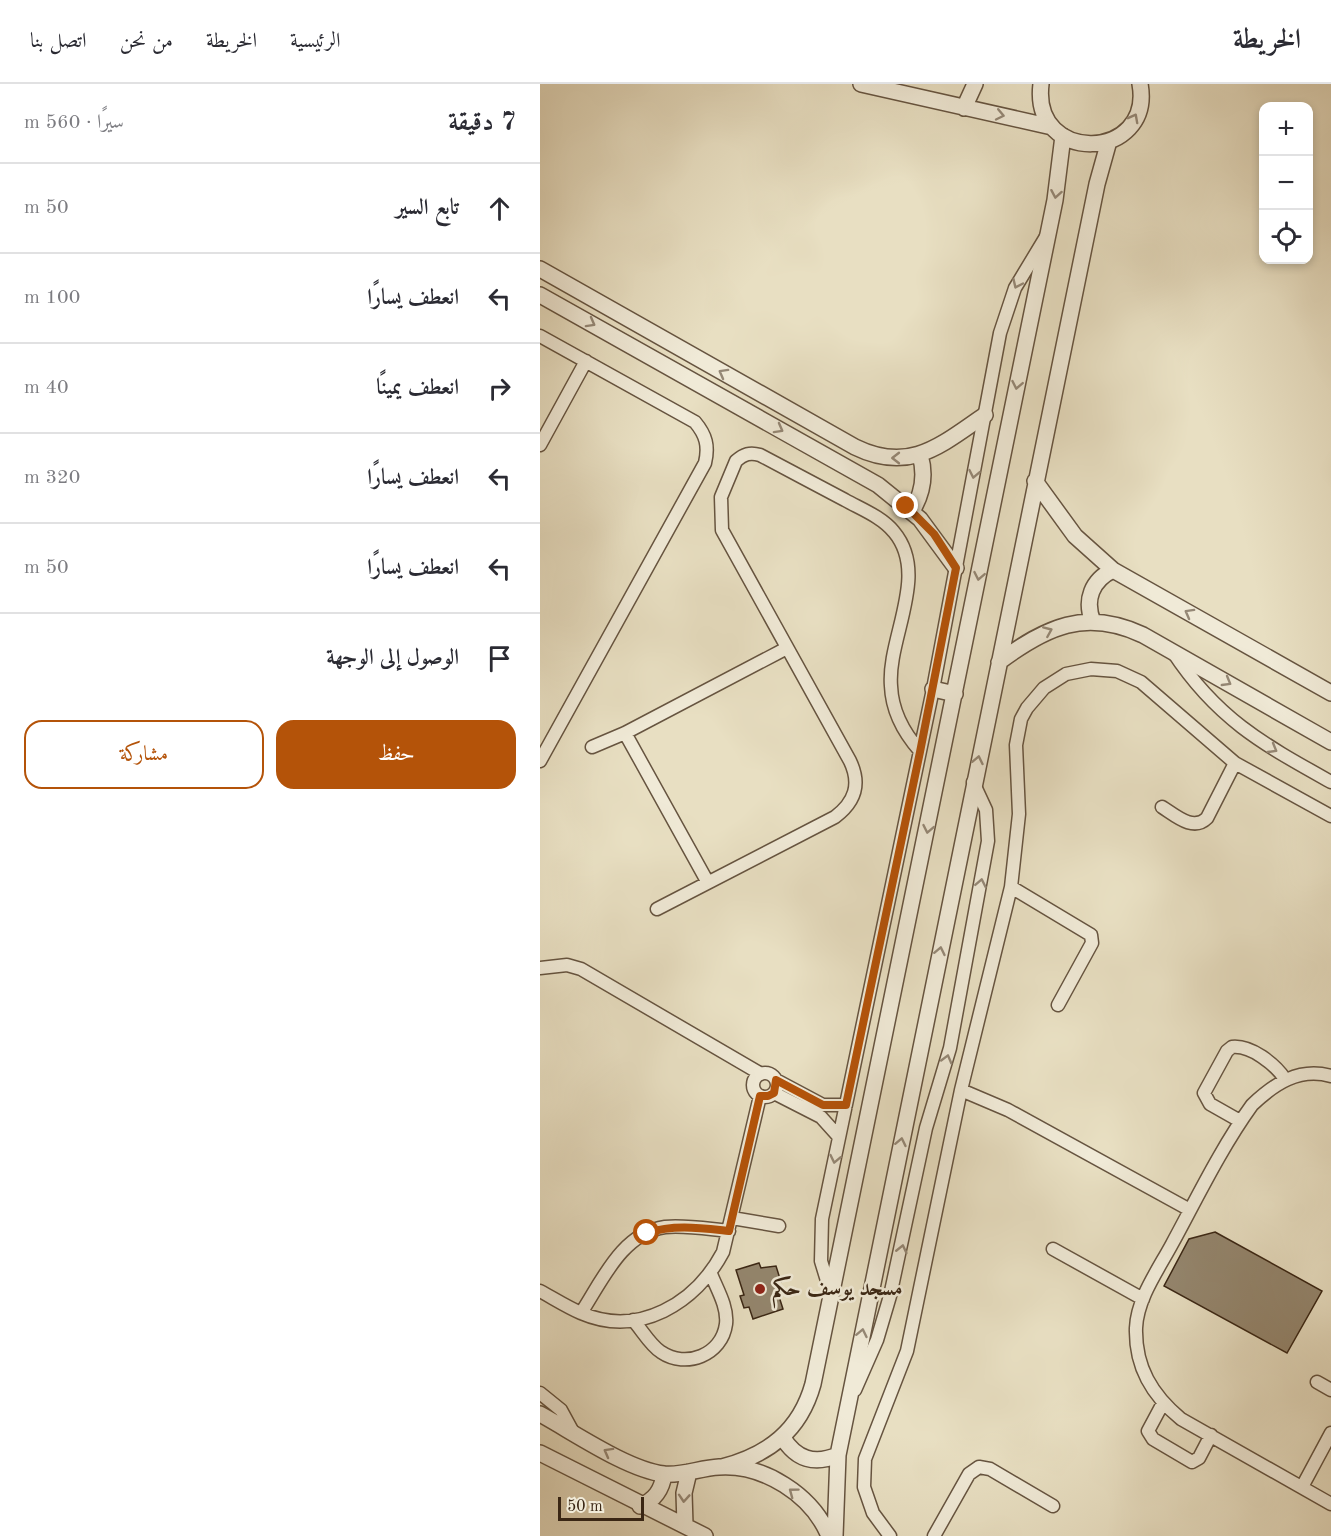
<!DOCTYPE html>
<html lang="ar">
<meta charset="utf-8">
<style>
body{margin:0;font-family:"Old Standard TT",Amiri,serif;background:#f7f7f7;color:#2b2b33;direction:rtl}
.controls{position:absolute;right:18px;top:18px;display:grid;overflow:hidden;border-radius:12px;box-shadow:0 3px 9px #0003}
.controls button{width:54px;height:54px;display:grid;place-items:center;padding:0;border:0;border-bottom:2px solid #e1e1e2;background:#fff;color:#2b2b33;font:30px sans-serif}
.scale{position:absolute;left:18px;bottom:15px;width:86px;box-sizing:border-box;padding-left:6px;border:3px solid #3a2614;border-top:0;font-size:16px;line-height:21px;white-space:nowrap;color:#3a2614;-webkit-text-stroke:4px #f0ead7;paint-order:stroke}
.stop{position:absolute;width:18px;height:18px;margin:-14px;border:4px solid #b45309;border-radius:50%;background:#fff}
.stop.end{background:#b45309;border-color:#fff;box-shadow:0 2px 6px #0008}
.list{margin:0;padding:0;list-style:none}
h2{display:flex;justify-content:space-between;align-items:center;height:78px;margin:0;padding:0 24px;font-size:26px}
h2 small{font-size:20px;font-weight:400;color:#7c7c81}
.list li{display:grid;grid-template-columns:39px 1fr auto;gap:18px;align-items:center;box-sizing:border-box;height:90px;padding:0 24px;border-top:2px solid #e1e1e2}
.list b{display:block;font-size:22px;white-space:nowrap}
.list em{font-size:20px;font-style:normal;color:#7c7c81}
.actions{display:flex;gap:12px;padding:18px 24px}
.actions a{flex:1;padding:14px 0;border:2px solid #b45309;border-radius:18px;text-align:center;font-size:21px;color:#b45309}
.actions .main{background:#b45309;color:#fff}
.icon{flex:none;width:33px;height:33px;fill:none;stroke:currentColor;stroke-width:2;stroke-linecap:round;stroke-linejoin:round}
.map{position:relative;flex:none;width:791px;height:1452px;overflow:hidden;direction:ltr}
header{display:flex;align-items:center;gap:36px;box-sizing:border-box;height:84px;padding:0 30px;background:#fff;border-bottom:2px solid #e1e1e2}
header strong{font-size:28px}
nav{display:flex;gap:33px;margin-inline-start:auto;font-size:21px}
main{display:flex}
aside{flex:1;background:#fff}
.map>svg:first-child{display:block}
.building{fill:#94866e;stroke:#3a2614;stroke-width:1.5}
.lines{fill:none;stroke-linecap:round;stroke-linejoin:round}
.minor-casing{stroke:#665440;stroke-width:15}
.tertiary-casing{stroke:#665440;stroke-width:18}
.minor{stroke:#f0ead7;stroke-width:12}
.tertiary{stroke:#f0ead7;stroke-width:15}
.oneway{stroke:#958876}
.route{stroke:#b45309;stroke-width:8}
.poi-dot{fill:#8f2418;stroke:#f0ead7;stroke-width:2}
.labels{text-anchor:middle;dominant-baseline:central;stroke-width:5;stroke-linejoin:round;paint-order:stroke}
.poi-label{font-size:22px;font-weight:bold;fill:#3a2614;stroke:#f0ead7;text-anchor:start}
</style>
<header>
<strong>الخريطة</strong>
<nav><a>الرئيسية</a><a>الخريطة</a><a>من نحن</a><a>اتصل بنا</a></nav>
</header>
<main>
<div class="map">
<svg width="791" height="1452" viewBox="0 0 791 1452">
<rect width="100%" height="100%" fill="#e8dfc2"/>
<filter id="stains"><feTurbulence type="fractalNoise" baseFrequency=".00333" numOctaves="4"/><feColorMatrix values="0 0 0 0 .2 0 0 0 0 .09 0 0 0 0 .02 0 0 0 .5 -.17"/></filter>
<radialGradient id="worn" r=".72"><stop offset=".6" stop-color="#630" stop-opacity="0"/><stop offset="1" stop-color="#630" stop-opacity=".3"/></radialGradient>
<path class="building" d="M 675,1148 L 782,1207 L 747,1269 L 624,1202 L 649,1155 Z
M 219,1179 L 221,1184 L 236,1182 L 241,1198 L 235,1200 L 243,1225 L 213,1235 L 209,1223 L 204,1224 L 200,1212 L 204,1211 L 196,1186 Z"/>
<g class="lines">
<defs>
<path id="minor" d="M 0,252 L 155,338 C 166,351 169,362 165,379 L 0,677
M 0,361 L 46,277
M 633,568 C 677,635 723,660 791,698
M 85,649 L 167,797
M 52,663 L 85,649 L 247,564
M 622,723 C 635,731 653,748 667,734 L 695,679
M 471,803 L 551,851 L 552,859 L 518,921
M 117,825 L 295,733 C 315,718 321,700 310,677 L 182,446 L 181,413 L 196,377 C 204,370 210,368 220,371 C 248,386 277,401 305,416 C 321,425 342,433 354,448 C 390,491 347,554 351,602 C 352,627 364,649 380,667
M 0,884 L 27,881 L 41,885 L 221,990
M213 1001a12 12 0 1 1 24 0a12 12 0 1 1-24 0Z
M 791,992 C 759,983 734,1000 712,1021 C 681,1064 657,1114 632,1160 C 618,1186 597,1215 596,1244 C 595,1283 612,1311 641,1335 L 791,1420
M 236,996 L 283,1021 L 306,1021
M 421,1006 L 468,1026 L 650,1126
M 234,1009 L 281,1033 L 299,1053
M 700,1037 L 670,1020 L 664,1009 L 687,967 L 692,963 C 711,961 735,980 745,995
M 192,1134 L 239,1142
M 513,1165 L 603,1215
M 0,1207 C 13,1214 27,1223 41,1229 C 99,1254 156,1219 183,1168 L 220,1012
M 292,1213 L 281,1177 L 282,1135 L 393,605 L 460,249 L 475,204 L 507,151
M 41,1229 C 62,1197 82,1149 125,1143 C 146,1141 168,1145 189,1147
M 93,1236 C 102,1246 110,1261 121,1268 C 146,1285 182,1271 186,1240 C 188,1223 177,1205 171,1190
M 777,1298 L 791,1306
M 315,1306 L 337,1256 L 350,1212 L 386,1044 L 410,964 L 448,757 L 446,726 L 433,698
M 0,1309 L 21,1326 L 33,1348
M 623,1319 L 608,1347 L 613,1355 L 652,1378 L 659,1374 L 671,1351
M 762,1403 L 791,1349
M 350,1452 L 333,1429 L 324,1403 L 325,1375 L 367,1267 L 421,1006 L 471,803 L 479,730 L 476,661 L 481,635 L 487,624 L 504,604 L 526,590 L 551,585 L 577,587 L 601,598 L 695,679 L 791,732
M 394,1452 L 429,1390 L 439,1383 L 450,1385 L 513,1422"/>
<path id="tertiary" d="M 321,0 L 512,43
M 501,0 C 491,82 614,77 600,0
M 424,24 L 435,0
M 0,185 L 315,363 C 370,390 401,361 445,331
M 0,211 L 338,401 L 380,435 L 416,484
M 495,397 L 535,452 L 573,486 L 791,609
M 372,427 C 383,409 386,391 380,371
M 553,538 C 544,516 552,496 573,486
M 459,578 C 506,543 545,524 603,551 L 791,658
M 393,605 L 415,610
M 0,1330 C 33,1348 88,1386 124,1390 C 142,1392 160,1384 179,1383 C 224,1380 272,1411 289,1452
M 243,1354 C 256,1375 274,1381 298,1371
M 0,1369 L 165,1452
M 182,1383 C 228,1371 260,1347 273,1300 L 515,116 L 523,52
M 100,1422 C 115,1416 122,1406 124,1390
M 145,1441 L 144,1409 L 149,1388
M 295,1452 L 298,1371 L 557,100 L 569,57"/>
</defs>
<use href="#minor" class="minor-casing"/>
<use href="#tertiary" class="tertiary-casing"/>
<use href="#minor" class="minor"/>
<use href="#tertiary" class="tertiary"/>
</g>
<defs><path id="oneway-chevron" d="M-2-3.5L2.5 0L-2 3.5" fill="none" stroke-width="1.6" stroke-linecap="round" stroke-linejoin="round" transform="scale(1.5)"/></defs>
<g class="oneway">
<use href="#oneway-chevron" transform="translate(460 31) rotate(12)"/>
<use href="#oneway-chevron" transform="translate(594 34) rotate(-62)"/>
<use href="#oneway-chevron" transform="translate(516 110) rotate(100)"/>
<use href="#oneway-chevron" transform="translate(477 200) rotate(115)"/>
<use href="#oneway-chevron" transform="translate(51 239) rotate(29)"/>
<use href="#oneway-chevron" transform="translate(183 289) rotate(-151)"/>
<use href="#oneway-chevron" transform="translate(477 301) rotate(101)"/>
<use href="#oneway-chevron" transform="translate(239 345) rotate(29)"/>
<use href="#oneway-chevron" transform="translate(356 374) rotate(180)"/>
<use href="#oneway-chevron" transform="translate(434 390) rotate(101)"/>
<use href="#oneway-chevron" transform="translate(439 492) rotate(101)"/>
<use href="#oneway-chevron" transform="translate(649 529) rotate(-151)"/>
<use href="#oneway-chevron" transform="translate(508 547) rotate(-23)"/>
<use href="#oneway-chevron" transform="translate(687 598) rotate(30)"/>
<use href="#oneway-chevron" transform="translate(733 665) rotate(30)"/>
<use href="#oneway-chevron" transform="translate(438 676) rotate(-78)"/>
<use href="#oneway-chevron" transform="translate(388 745) rotate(101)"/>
<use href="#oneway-chevron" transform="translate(441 799) rotate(-79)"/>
<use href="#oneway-chevron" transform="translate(400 867) rotate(-78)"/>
<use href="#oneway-chevron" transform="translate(407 975) rotate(-75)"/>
<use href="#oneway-chevron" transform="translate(361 1058) rotate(-78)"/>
<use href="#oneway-chevron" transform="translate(295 1075) rotate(102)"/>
<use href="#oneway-chevron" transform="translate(362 1165) rotate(-77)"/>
<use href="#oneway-chevron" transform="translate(322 1249) rotate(-78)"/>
<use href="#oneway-chevron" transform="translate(68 1368) rotate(-151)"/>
<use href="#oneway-chevron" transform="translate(253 1408) rotate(-143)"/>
<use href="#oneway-chevron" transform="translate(144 1414) rotate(94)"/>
</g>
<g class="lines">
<path class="route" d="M 107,1149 C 134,1140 161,1144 189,1147 L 220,1012 L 228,1012 L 234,1009 L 236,996 L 283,1021 L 306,1021 L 380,668 L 416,484 L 394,450 L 366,422"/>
</g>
<circle class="poi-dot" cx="220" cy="1205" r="6"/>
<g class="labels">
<g class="poi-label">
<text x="232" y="1205">مسجد يوسف حكم</text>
</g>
</g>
<rect width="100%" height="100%" filter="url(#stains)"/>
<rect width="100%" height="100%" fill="url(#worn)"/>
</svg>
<div class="controls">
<button>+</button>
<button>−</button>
<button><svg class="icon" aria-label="locate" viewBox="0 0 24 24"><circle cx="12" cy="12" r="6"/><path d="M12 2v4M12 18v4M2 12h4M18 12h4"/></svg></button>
</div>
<div class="scale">50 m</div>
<div class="stop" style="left:107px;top:1149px"></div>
<div class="stop end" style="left:366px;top:422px"></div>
</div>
<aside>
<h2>7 دقيقة<small>سيرًا · 560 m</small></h2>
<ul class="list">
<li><svg class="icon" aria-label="ahead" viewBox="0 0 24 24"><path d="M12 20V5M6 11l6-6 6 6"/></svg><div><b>تابع السير</b></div><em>50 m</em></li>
<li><svg class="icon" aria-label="left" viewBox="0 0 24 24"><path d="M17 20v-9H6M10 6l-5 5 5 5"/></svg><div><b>انعطف يسارًا</b></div><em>100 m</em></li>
<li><svg class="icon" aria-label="right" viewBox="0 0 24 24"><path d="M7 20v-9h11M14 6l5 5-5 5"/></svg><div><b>انعطف يمينًا</b></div><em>40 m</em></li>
<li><svg class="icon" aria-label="left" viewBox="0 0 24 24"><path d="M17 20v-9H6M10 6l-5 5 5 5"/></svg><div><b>انعطف يسارًا</b></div><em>320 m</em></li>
<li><svg class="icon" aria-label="left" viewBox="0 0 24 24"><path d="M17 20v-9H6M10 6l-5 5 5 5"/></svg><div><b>انعطف يسارًا</b></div><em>50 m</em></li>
<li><svg class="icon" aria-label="arrive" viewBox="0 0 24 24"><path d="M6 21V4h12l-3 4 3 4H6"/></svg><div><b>الوصول إلى الوجهة</b></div></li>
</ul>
<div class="actions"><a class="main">حفظ</a><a>مشاركة</a></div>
</aside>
</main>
